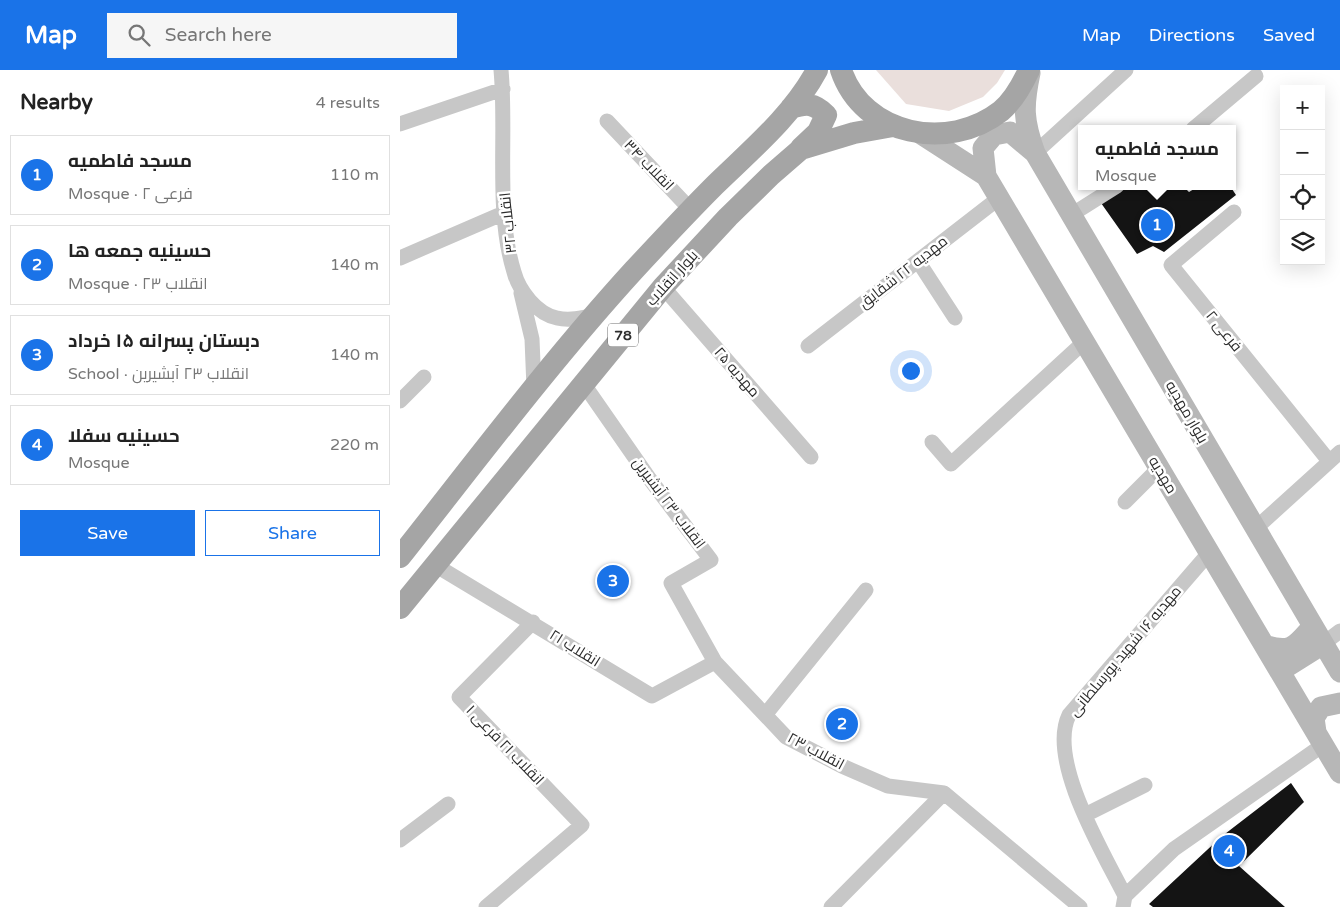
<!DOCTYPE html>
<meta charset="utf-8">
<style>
body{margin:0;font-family:"Varela Round",Cairo,sans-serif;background:#f6f6f6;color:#222}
.controls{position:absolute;right:15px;top:15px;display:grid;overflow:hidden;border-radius:0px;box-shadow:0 5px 20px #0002}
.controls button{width:45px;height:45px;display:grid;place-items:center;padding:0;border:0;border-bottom:1px solid #e0e0e0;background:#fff;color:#222;font:25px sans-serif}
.you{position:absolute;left:510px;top:300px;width:18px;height:18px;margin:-12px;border:4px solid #fff;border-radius:50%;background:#1a73e8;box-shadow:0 0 0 8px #1a73e833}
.badge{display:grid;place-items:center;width:32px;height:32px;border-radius:50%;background:#1a73e8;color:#fff;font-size:16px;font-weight:700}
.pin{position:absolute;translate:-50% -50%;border:2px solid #fff;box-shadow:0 1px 5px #0006}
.popup{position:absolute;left:678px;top:55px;width:158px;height:65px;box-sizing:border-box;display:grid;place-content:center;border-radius:0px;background:#fff;filter:drop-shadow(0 1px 4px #0005);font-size:16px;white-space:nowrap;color:#767676}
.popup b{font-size:19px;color:#222}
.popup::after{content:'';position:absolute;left:50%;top:100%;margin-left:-10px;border:10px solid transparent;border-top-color:#fff}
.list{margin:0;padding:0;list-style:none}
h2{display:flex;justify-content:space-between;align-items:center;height:65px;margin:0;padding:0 20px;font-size:21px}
h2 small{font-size:16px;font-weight:400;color:#767676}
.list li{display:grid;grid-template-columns:32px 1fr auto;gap:15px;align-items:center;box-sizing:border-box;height:80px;margin:0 10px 10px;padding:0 10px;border:1px solid #e0e0e0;border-radius:0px}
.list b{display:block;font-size:19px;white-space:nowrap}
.list p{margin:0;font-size:16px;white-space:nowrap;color:#767676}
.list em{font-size:16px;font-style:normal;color:#767676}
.actions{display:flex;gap:10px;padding:15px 20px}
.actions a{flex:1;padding:11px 0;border:1px solid #1a73e8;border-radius:0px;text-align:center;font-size:18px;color:#1a73e8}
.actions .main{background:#1a73e8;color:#fff}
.icon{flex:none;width:28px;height:28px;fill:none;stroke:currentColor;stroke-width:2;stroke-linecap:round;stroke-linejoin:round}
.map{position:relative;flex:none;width:940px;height:837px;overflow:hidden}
header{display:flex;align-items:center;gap:30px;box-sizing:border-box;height:70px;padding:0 25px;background:#1a73e8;color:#fff}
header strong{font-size:24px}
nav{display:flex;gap:28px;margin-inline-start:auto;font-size:18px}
.search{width:350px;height:45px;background:#f6f6f6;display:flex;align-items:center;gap:12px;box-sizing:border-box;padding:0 18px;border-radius:0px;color:#767676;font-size:19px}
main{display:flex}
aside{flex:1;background:#fff}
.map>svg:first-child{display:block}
.green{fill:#eadfdc}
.building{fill:#141414}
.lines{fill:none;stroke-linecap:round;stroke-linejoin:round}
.street{stroke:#c7c7c7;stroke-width:15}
.secondary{stroke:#b7b7b7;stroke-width:21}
.primary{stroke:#a5a5a5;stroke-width:22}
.labels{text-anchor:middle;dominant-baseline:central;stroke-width:5;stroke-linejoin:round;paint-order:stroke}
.shield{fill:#fff;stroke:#6c6c6c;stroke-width:1}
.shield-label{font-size:14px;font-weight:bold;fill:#2d2d2d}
.street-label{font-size:15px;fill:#2d2d2d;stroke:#fff}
</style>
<header>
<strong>Map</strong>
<div class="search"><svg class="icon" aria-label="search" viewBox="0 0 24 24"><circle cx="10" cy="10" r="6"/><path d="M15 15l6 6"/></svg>Search here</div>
<nav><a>Map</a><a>Directions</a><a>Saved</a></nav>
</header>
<main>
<aside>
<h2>Nearby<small>4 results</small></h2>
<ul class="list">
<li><span class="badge">1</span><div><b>مسجد فاطمیه</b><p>Mosque · فرعی ۲</p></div><em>110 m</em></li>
<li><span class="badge">2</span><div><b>حسینیه جمعه ها</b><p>Mosque · انقلاب ۲۳</p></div><em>140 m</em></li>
<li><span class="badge">3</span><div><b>دبستان پسرانه ۱۵ خرداد</b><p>School · انقلاب ۲۳ آبشیرین</p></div><em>140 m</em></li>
<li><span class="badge">4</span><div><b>حسینیه سفلا</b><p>Mosque</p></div><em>220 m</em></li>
</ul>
<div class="actions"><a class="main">Save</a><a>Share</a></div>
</aside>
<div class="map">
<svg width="940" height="837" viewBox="0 0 940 837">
<rect width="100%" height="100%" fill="#fff"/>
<path class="green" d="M 476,0 L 605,0 L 597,13 L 583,27 L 549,41 L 506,34 Z"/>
<path class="building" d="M 726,116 L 783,116 L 789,122 L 799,116 L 830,116 L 836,125 L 764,182 L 753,176 L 737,184 L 701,133 Z
M 891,713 L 904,732 L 839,796 L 885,837 L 753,837 L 749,834 L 821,767 Z"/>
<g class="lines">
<path class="street" d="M 101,0 C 107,64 95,141 114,202 C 119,221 137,244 157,248 C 169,251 182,248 195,245
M 207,51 L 291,140
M 0,54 L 103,19
M 793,59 L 856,6
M 635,83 L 726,0
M 834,142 L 771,195 L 929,391
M 671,145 L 717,116
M 0,188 L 104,143
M 518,191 L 555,248
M 263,217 L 411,387
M 121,223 L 132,269 L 134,318
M 408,276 L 599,128
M 183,313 L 249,408 L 311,490 L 271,513 L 315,592 L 386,667 L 442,696 L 488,716 L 544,723
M 0,331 L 24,307
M 532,372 L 551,394 L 684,272
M 725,432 L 759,398
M 856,458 L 940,382
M 35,495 L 252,626 L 315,592
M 923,574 L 940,561
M 365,645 L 466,520
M 544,723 L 680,837
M 685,745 L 745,715
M 0,770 L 48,734
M 725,826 C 704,784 647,690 669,645 L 809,483
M 86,837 L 182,755 L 59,627 L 133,552
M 431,837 L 544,723
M 723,837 L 725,826 L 774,779 L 923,675"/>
<path class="secondary" d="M 630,3 C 623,36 623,50 635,83 L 940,602
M 521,64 L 586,106
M 635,83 L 610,62 L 594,65 L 583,78 L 586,106 L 940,703
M 864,575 C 892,584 895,576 913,556
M 880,601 L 923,574
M 916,662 L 914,648 L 921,637 L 940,633"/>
<path class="primary" d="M 441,0 C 463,66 549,82 601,41 C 614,30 622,15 629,0
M 391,38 C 407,33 414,33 426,45 L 418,62 L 401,78
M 0,487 C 76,391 151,291 234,200 C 260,172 287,143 315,115 C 351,80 393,45 417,0
M 0,538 L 263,217 L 328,147 L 371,105 L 401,79 L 454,63 L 493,56"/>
</g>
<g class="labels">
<rect class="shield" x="208" y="253.5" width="30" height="23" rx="4"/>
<g class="shield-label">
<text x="223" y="265">78</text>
</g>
<g class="street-label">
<text transform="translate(249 95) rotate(46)">انقلاب ۳۴</text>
<text transform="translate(108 153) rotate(-96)">انقلاب ۳۲</text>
<text transform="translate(503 202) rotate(-38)">مهدیه ۲۲ شقایق</text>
<text transform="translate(272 208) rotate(-48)">بلوار انقلاب</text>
<text transform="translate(824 261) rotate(51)">فرعی ۲</text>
<text transform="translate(337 302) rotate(49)">مهدیه ۲۵</text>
<text transform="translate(787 342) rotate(60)">بلوار مهدیه</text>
<text transform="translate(763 405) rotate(59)">مهدیه</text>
<text transform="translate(269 433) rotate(53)">انقلاب ۲۳ آبشیرین</text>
<text transform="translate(175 578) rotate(32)">انقلاب ۲۱</text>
<text transform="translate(725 581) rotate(-50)">مهدیه ۱۶ شهید پورسلطانی</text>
<text transform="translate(105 675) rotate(46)">انقلاب ۲۱ فرعی ۱</text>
<text transform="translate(416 681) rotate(28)">انقلاب ۲۳</text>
</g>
</g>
</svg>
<div class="controls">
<button>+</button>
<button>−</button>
<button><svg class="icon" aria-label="locate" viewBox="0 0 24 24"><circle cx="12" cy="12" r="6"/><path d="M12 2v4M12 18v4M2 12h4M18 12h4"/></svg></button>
<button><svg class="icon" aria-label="layers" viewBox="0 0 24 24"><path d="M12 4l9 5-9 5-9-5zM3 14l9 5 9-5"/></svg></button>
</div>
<div class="you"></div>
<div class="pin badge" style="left:757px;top:155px">1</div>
<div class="popup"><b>مسجد فاطمیه</b>Mosque</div>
<div class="pin badge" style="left:442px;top:654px">2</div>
<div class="pin badge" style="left:213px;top:511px">3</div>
<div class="pin badge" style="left:829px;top:781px">4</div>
</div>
</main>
